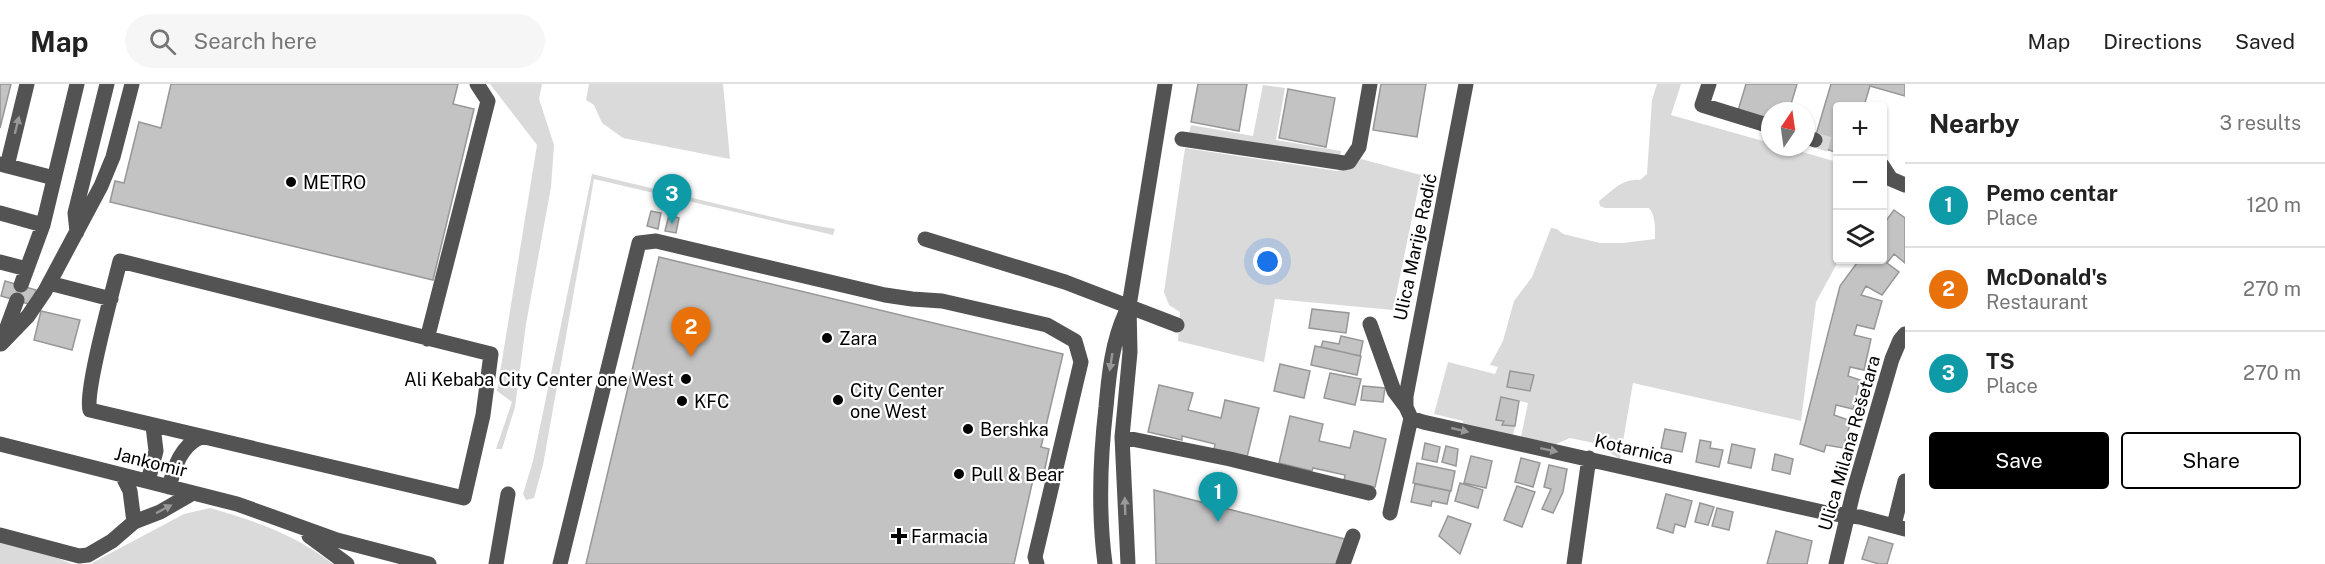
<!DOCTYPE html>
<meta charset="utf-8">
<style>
body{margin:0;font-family:"Public Sans",sans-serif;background:#f6f6f6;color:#222}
.controls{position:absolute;right:18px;top:18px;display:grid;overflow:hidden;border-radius:6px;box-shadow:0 2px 4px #0004}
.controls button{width:54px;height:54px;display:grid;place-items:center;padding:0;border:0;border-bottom:2px solid #e0e0e0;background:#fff;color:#222;font:30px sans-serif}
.compass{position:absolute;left:1761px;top:18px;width:54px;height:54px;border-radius:50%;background:#fff;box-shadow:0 2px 4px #0004;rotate:13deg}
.you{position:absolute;left:1268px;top:178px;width:21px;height:21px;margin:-15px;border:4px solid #fff;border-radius:50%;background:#1a73e8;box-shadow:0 0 0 9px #1a73e833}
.badge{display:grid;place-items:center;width:39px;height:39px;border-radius:50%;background:#000;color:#fff;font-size:20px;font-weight:700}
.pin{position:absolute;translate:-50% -50px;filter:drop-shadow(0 2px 3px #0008)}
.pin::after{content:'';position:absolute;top:32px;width:21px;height:18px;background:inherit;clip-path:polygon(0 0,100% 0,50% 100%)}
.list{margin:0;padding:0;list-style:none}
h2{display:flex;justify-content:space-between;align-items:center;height:78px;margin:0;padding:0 24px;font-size:26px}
h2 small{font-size:20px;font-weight:400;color:#767676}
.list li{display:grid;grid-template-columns:39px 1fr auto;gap:18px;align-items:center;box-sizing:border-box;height:84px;padding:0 24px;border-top:2px solid #e0e0e0}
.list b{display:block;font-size:22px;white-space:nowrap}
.list p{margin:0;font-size:20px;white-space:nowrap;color:#767676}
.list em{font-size:20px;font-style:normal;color:#767676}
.actions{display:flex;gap:12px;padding:18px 24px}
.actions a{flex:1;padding:14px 0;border:2px solid #000;border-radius:6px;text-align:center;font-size:21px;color:#000}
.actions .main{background:#000;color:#fff}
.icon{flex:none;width:33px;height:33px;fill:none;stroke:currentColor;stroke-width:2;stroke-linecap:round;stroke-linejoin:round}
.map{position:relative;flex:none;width:1905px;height:480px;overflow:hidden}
header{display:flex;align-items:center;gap:36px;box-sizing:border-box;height:84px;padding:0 30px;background:#fff;border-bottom:2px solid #e0e0e0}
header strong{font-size:28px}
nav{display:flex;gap:33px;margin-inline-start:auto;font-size:21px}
.search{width:420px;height:54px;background:#f6f6f6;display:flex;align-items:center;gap:15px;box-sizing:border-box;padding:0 21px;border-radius:33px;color:#767676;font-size:22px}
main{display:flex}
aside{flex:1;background:#fff}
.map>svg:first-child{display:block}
.green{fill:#dadada}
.building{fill:#c3c3c3;stroke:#979797;stroke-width:1.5}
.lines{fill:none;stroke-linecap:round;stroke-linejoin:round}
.minor-tunnel{stroke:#d9d9d9;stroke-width:15;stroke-dasharray:15 8;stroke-linecap:butt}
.minor{stroke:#535353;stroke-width:15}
.oneway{fill:#989898}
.poi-dot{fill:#000;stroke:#fff;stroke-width:2}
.labels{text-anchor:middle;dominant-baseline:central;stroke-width:4.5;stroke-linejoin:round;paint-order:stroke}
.poi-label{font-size:18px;fill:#000;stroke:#fff;text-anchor:start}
.street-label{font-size:18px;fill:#000;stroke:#fff}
</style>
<header>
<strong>Map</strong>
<div class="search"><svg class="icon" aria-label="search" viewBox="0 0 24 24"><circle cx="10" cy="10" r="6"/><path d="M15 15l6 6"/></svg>Search here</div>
<nav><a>Map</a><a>Directions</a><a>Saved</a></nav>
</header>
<main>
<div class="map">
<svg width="1905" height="480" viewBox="0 0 1905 480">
<rect width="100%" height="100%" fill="#fff"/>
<path class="green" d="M 490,0 L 542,0 L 539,15 L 554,61 L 551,103 L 526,240 L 515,323 L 502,365 L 496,365 L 512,318 L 497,307 L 537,61 Z
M 589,0 L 723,0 L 730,75 L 623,54 L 602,39 L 594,21 L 586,16 Z
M 1657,0 L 1681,0 L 1671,31 L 1770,59 L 1770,63 L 1785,63 L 1837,78 L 1838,176 L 1839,176 L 1816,218 L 1801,337 L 1633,299 L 1620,375 L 1594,359 L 1570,354 L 1556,360 L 1521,353 L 1528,319 L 1501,313 L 1496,335 L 1504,337 L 1503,341 L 1515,342 L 1513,351 L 1463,339 L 1463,337 L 1434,330 L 1448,278 L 1495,290 L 1498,283 L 1490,281 L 1503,257 L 1514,217 L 1532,193 L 1551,144 L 1557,145 L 1563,150 L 1600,159 L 1623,159 L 1655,155 C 1655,145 1656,132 1649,124 L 1605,124 L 1600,122 L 1599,117 C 1612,107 1623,94 1640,96 L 1647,90 L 1652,16 Z
M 1263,1 L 1285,4 L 1276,56 L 1341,67 L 1338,81 L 1188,53 L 1191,41 L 1253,52 Z
M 1185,64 L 1337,87 L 1355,81 L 1361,75 L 1421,91 L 1393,226 L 1275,215 L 1264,278 L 1178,257 L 1180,228 L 1169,221 L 1164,208 Z
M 592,90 L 785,136 L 835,145 L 833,151 L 594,95 L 543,381 L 534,414 L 526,416 L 523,410 L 533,377 Z
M 210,424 C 257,438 293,449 333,480 L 90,480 L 184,430 Z
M 0,458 L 50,471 L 72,480 L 0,480 Z"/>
<path class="building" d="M 0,0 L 11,0 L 0,44 Z
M 171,0 L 458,0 L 453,20 L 474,25 L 433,196 L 110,118 L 115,97 L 124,99 L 139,38 L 161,44 Z
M 1198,0 L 1247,0 L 1239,47 L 1191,38 Z
M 1381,0 L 1426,0 L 1417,53 L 1373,46 Z
M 1746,0 L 1797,0 L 1789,27 L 1770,27 L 1770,40 L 1737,30 Z
M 1831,0 L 1905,0 L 1905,12 L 1870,2 L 1864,22 L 1838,22 L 1838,69 L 1813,61 Z
M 1288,5 L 1335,14 L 1326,63 L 1279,54 Z
M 1894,126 L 1905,134 L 1905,179 L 1894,170 L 1887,179 L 1899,188 L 1882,211 L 1866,202 L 1861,211 L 1882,217 L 1874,245 L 1857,241 L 1854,251 L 1871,255 L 1864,286 L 1850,283 L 1848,292 L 1860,296 L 1853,325 L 1836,321 L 1834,331 L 1851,337 L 1843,364 L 1826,361 L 1824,368 L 1800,360 L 1840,202 L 1859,176 L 1882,176 L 1882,142 Z
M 651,127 L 661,129 L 658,145 L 647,142 Z
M 669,131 L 679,134 L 676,149 L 665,147 Z
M 659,173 L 1063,270 L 1041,363 L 1049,365 L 1043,394 L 1034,391 L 1014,480 L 586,480 Z
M 5,197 L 36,206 L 32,221 L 1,212 Z
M 1312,225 L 1349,229 L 1346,249 L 1309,244 Z
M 41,227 L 80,236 L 72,266 L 34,256 Z
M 1341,252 L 1363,257 L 1360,272 L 1321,263 L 1323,257 L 1339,260 Z
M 1315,262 L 1361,272 L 1357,291 L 1311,281 Z
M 1280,280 L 1310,287 L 1304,314 L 1274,307 Z
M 1510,287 L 1534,291 L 1530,307 L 1507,303 Z
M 1330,289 L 1361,295 L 1355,321 L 1324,314 Z
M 1159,301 L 1193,309 L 1188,326 L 1221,334 L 1225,316 L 1259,324 L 1247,373 L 1214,365 L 1215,360 L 1182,352 L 1182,356 L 1148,348 Z
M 1363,302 L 1385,304 L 1383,318 L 1361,316 Z
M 1501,313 L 1519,317 L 1515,342 L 1502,341 L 1504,337 L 1496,336 Z
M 1290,332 L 1323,340 L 1319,357 L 1350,364 L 1354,347 L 1386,355 L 1375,403 L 1344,396 L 1345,391 L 1313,384 L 1312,387 L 1279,379 Z
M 1665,345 L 1686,349 L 1682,368 L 1661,364 Z
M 1700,356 L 1711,358 L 1710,364 L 1723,366 L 1719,383 L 1696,378 Z
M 1425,359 L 1440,363 L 1437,378 L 1422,375 Z
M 1732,360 L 1755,365 L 1751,384 L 1728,379 Z
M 1446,362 L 1458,365 L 1456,382 L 1442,378 Z
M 1775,370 L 1793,375 L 1790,390 L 1772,386 Z
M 1471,372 L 1492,377 L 1486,404 L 1464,399 Z
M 1521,374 L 1540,379 L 1533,403 L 1515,398 Z
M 1417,379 L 1455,387 L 1451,407 L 1413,399 Z
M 1549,381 L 1567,385 L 1563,408 L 1553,429 L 1542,425 L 1551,405 L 1544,403 Z
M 1460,399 L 1483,406 L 1478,424 L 1455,417 Z
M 1415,400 L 1450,407 L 1447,420 L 1432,417 L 1431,422 L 1411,418 Z
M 1517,402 L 1535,408 L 1522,443 L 1504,436 Z
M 1154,406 L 1345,455 L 1338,480 L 1156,480 Z
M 1666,410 L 1692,417 L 1685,443 L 1675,440 L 1673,449 L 1657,444 Z
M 1700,419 L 1714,423 L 1708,441 L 1695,438 Z
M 1717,424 L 1733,428 L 1729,446 L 1712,442 Z
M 1448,432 L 1471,440 L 1460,470 L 1439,452 Z
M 1776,447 L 1812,457 L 1807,480 L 1767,480 Z
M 1869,453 L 1893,460 L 1887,480 L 1879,480 L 1862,475 Z"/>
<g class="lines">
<path class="minor-tunnel" d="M 1815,56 L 1838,63"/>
<path class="minor" d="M 1709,0 L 1702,21 L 1770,42
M 1806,53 L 1815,56
M 1182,55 L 1344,79 L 1349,78 L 1359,63 L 1370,0
M 0,80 L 54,94
M 1882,81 L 1891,95 L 1905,101
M 7,82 L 27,0
M 0,129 L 43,141
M 77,148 L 75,129 L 107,0
M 925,155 L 1065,198 L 1177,241
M 120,177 L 491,270 L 483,331 L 464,414 L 90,326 C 84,309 114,202 120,177 Z
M 0,178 L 27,185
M 49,199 L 111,215
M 21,201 L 43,141 L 77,0
M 1370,240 L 1394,307 L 1406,323
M 3,254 L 17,216
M 427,255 L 488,17 L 477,0
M 1,260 L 28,232 L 45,207 L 101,102 L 113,73 L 132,0
M 1411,334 L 1423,338 L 1827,429 L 1860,433 L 1905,445
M 1411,334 L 1406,323 L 1406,312 L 1466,0
M 1122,353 L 1230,375 L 1369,409
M 0,360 L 237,420 L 337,456 L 429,480
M 122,391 L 130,407 L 134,438
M 148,397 L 156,367 L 153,342
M 169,403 C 175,381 181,362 201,353
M 1390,429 L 1411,334
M 1894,441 L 1905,397
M 0,451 L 79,472 L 88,471 L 112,457 L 134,438 L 160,428 L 193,409
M 309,452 L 347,480
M 496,480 L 508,410
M 560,480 L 639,159 L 656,157 L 885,211 L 912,215 L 942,217 L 1047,241 L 1075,257 L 1081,278 L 1035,473 L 1037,480
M 1105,480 C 1098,427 1100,375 1106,323 C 1109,290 1112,258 1126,228
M 1128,480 L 1122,353 L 1130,268 L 1129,222 L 1165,0
M 1343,480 L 1353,452
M 1574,480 L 1589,374
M 1836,480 L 1853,409 L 1892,275 L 1900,256 L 1905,250"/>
</g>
<defs><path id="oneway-solid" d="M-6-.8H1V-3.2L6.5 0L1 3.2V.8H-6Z" transform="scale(1.5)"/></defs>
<g class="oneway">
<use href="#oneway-solid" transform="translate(17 41) rotate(-76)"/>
<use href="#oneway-solid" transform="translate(1111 278) rotate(99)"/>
<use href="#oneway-solid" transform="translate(1460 346) rotate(13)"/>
<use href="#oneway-solid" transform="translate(1549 366) rotate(12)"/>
<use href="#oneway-solid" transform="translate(1125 422) rotate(-92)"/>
<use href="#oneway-solid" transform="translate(164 425) rotate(-28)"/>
</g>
<g class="poi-dot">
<circle cx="291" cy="98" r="6"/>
<circle cx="827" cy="254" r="6"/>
<circle cx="686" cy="295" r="6"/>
<circle cx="838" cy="316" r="6"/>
<circle cx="682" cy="317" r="6"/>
<circle cx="968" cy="345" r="6"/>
<circle cx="959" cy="390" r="6"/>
<path d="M896 443h6v6h6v6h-6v6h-6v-6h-6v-6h6z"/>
</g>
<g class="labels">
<g class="poi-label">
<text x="303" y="98">METRO</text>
<text x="839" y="254">Zara</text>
<text x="674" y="295" text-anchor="end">Ali Kebaba City Center one West</text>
<text x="850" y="306">City Center<tspan x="850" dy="21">one West</tspan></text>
<text x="694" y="317">KFC</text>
<text x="980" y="345">Bershka</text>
<text x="971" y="390">Pull &amp; Bear</text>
<text x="911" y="452">Farmacia</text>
</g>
<g class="street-label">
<text transform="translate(1415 163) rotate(-78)">Ulica Marije Radić</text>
<text transform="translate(1849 359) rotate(-74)">Ulica Milana Rešetara</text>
<text transform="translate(1634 365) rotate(13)">Kotarnica</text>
<text transform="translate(151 378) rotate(14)">Jankomir</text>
</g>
</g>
</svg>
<div class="controls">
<button>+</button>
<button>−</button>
<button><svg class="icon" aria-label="layers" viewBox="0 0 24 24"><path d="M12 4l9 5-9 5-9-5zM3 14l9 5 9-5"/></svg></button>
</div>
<svg class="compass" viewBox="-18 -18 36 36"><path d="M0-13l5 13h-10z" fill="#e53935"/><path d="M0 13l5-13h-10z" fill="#767676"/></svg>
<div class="you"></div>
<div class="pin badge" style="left:1218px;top:438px;background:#0f9aa8">1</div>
<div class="pin badge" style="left:691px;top:273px;background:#e8710a">2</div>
<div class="pin badge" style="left:672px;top:140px;background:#0f9aa8">3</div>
</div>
<aside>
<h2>Nearby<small>3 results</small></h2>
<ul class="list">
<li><span class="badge" style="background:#0f9aa8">1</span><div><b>Pemo centar</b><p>Place</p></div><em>120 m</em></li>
<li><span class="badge" style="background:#e8710a">2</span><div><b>McDonald's</b><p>Restaurant</p></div><em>270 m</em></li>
<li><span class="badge" style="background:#0f9aa8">3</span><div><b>TS</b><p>Place</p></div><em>270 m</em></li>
</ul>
<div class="actions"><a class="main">Save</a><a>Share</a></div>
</aside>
</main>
